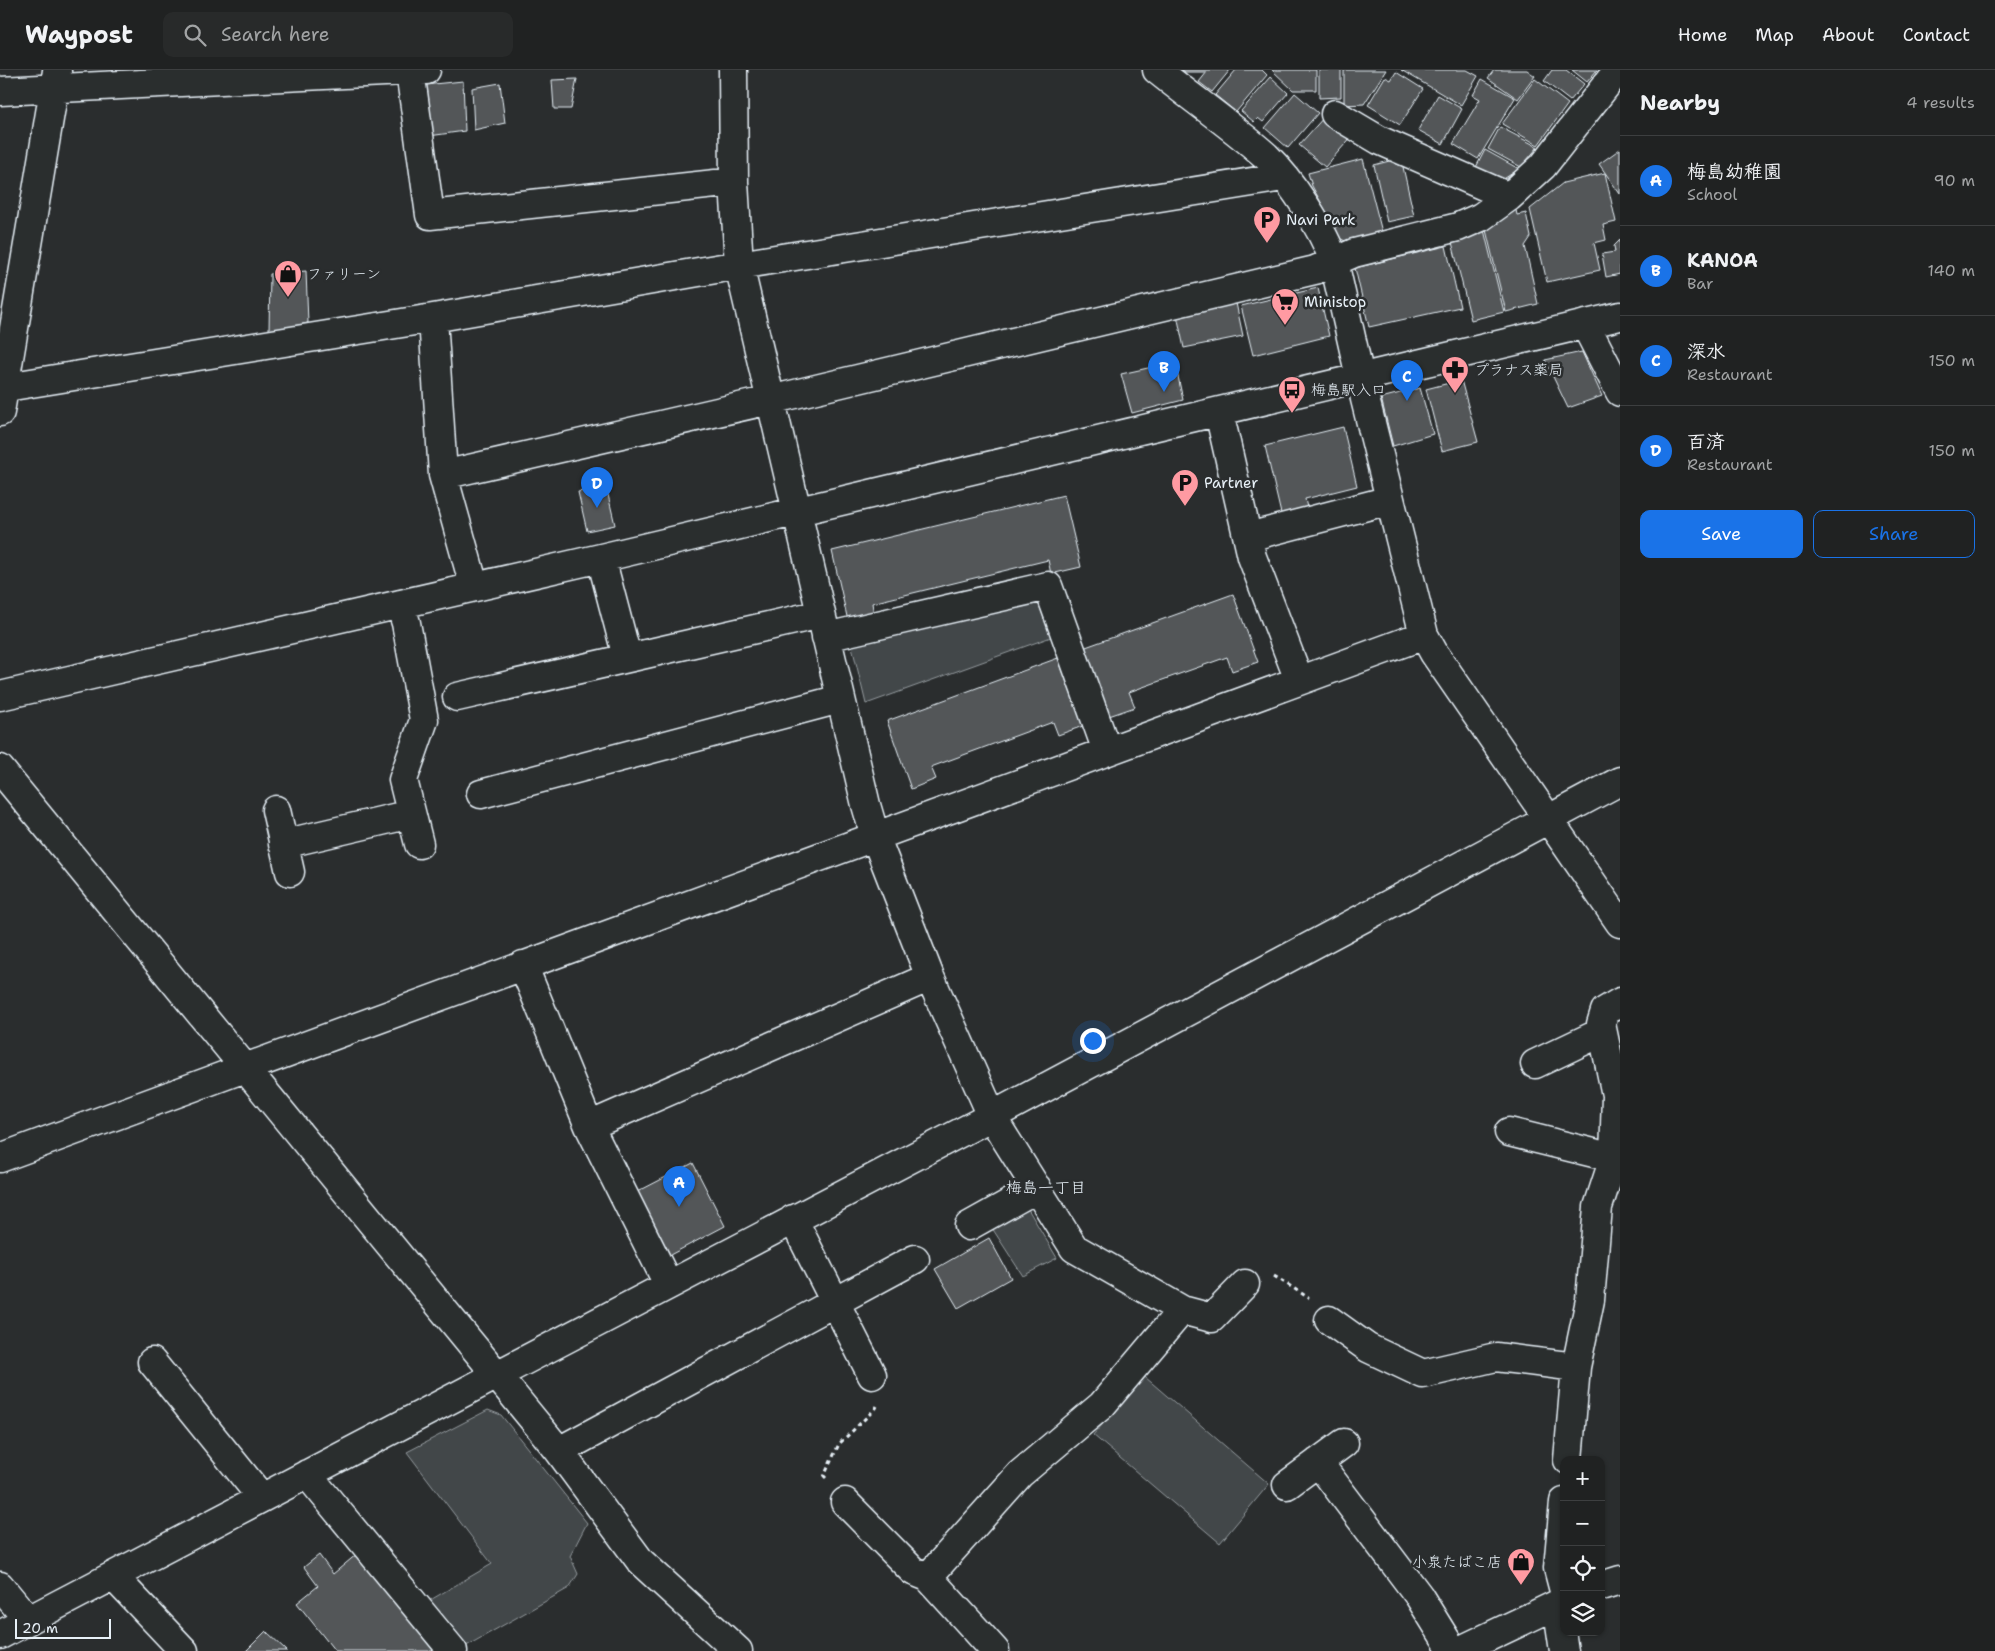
<!DOCTYPE html>
<meta charset="utf-8">
<style>
body{margin:0;font-family:"Shantell Sans","Klee One",sans-serif;background:#282a2a;color:#f1f3f6}
.controls{position:absolute;right:15px;bottom:15px;display:grid;overflow:hidden;border-radius:10px;box-shadow:0 1px 4px #0004}
.controls button{width:45px;height:45px;display:grid;place-items:center;padding:0;border:0;border-bottom:1px solid #3d3f40;background:#202222;color:#f1f3f6;font:25px sans-serif}
.scale{position:absolute;left:15px;bottom:12px;width:96px;box-sizing:border-box;padding-left:5px;border:2px solid #e8f1f8;border-top:0;font-size:14px;line-height:18px;white-space:nowrap;color:#e8f1f8;-webkit-text-stroke:4px #2a2d2e;paint-order:stroke}
.you{position:absolute;left:1092px;top:970px;width:18px;height:18px;margin:-12px;border:4px solid #fff;border-radius:50%;background:#1a73e8;box-shadow:0 0 0 8px #1a73e833}
.badge{display:grid;place-items:center;width:32px;height:32px;border-radius:50%;background:#1a73e8;color:#fff;font-size:16px;font-weight:700}
.pin{position:absolute;translate:-50% -41px;filter:drop-shadow(0 1px 2px #0008)}
.pin::after{content:'';position:absolute;top:26px;width:18px;height:15px;background:inherit;clip-path:polygon(0 0,100% 0,50% 100%)}
.list{margin:0;padding:0;list-style:none}
h2{display:flex;justify-content:space-between;align-items:center;height:65px;margin:0;padding:0 20px;font-size:21px}
h2 small{font-size:16px;font-weight:400;color:#a2a4a5}
.list li{display:grid;grid-template-columns:32px 1fr auto;gap:15px;align-items:center;box-sizing:border-box;height:90px;padding:0 20px;border-top:1px solid #3d3f40}
.list b{display:block;font-size:19px;white-space:nowrap}
.list p{margin:0;font-size:16px;white-space:nowrap;color:#a2a4a5}
.list em{font-size:16px;font-style:normal;color:#a2a4a5}
.actions{display:flex;gap:10px;padding:15px 20px}
.actions a{flex:1;padding:11px 0;border:1px solid #1a73e8;border-radius:10px;text-align:center;font-size:18px;color:#1a73e8}
.actions .main{background:#1a73e8;color:#fff}
.icon{flex:none;width:28px;height:28px;fill:none;stroke:currentColor;stroke-width:2;stroke-linecap:round;stroke-linejoin:round}
.map{position:relative;flex:none;width:1620px;height:1581px;overflow:hidden}
header{display:flex;align-items:center;gap:30px;box-sizing:border-box;height:70px;padding:0 25px;background:#202222;border-bottom:1px solid #3d3f40}
header strong{font-size:24px}
nav{display:flex;gap:28px;margin-inline-start:auto;font-size:18px}
.search{width:350px;height:45px;background:#282a2a;display:flex;align-items:center;gap:12px;box-sizing:border-box;padding:0 18px;border-radius:10px;color:#a2a4a5;font-size:19px}
main{display:flex}
aside{flex:1;background:#202222}
.map>svg:first-child{display:block}
.green{fill:#424648;stroke:#959ca0}
.building{fill:#535759;stroke:#e8f1f8}
.lines{fill:none;stroke-linecap:round;stroke-linejoin:round}
.minor-casing{stroke:#e8f1f8;stroke-width:31}
.path{stroke:#e8f1f8;stroke-width:3;stroke-dasharray:4 4;stroke-linecap:butt}
.minor{stroke:#2a2d2e;stroke-width:28}
.labels{text-anchor:middle;dominant-baseline:central;stroke-width:5;stroke-linejoin:round;paint-order:stroke}
.poi-label{font-size:15px;fill:#e8f1f8;stroke:#2a2d2e;text-anchor:start}
.neighbourhood-label{font-size:16px;fill:#e8f1f8;stroke:#2a2d2e}
</style>
<header>
<strong>Waypost</strong>
<div class="search"><svg class="icon" aria-label="search" viewBox="0 0 24 24"><circle cx="10" cy="10" r="6"/><path d="M15 15l6 6"/></svg>Search here</div>
<nav><a>Home</a><a>Map</a><a>About</a><a>Contact</a></nav>
</header>
<main>
<div class="map">
<svg width="1620" height="1581" viewBox="0 0 1620 1581">
<rect width="100%" height="100%" fill="#2a2d2e"/>
<filter id="ink" filterUnits="userSpaceOnUse"><feTurbulence type="fractalNoise" baseFrequency=".02" numOctaves="2"/><feDisplacementMap in="SourceGraphic" scale="10" xChannelSelector="R" yChannelSelector="G"/><feConvolveMatrix kernelMatrix="1 2 1 2 8 2 1 2 1" color-interpolation-filters="sRGB"/></filter>
<g filter="url(#ink)">
<path class="green" d="M 1036,527 L 1051,567 L 866,634 L 851,572 Z
M 1028,1139 L 1057,1188 L 1023,1206 L 992,1158 Z
M 1145,1307 L 1269,1414 L 1220,1473 L 1093,1365 Z
M 488,1340 L 501,1345 L 587,1453 L 570,1486 L 578,1504 L 569,1518 L 461,1579 L 427,1532 L 492,1494 L 407,1382 Z"/>
<path class="building" d="M 1182,0 L 1230,0 L 1212,22 L 1199,12 L 1207,2 L 1185,2 Z
M 1236,0 L 1262,0 L 1267,5 L 1236,42 L 1215,25 Z
M 1272,0 L 1316,0 L 1316,20 L 1293,20 Z
M 1319,0 L 1341,0 L 1341,27 L 1319,28 Z
M 1344,0 L 1386,0 L 1364,34 L 1344,35 Z
M 1401,0 L 1467,0 L 1478,6 L 1461,35 Z
M 1494,0 L 1527,0 L 1535,6 L 1518,29 L 1488,8 Z
M 1552,0 L 1566,0 L 1584,14 L 1570,31 L 1544,11 Z
M 1572,0 L 1597,0 L 1587,12 Z
M 1396,2 L 1423,19 L 1400,55 L 1368,35 L 1385,7 L 1391,10 Z
M 1271,7 L 1288,23 L 1263,52 L 1258,48 L 1254,52 L 1241,41 Z
M 577,9 L 571,39 L 554,39 L 552,10 Z
M 1482,9 L 1515,28 L 1478,89 L 1453,74 L 1480,29 L 1473,25 Z
M 1535,9 L 1568,34 L 1538,75 L 1502,54 Z
M 463,11 L 465,61 L 429,66 L 424,15 Z
M 500,13 L 505,53 L 474,60 L 472,18 Z
M 1295,23 L 1318,43 L 1288,78 L 1265,58 Z
M 1438,25 L 1462,39 L 1443,74 L 1418,60 Z
M 1325,46 L 1353,65 L 1325,97 L 1299,75 Z
M 1500,57 L 1538,77 L 1521,97 L 1488,79 Z
M 1620,79 L 1620,124 L 1599,94 Z
M 1485,80 L 1519,99 L 1499,112 L 1475,99 Z
M 1401,88 L 1414,146 L 1387,152 L 1374,95 Z
M 1363,89 L 1383,166 L 1352,174 L 1341,169 L 1312,116 L 1308,103 Z
M 1605,103 L 1616,152 L 1603,155 L 1606,170 L 1594,173 L 1600,200 L 1547,212 L 1530,139 L 1563,113 Z
M 1516,140 L 1517,145 L 1526,143 L 1531,167 L 1525,176 L 1538,234 L 1506,242 L 1486,160 L 1511,141 Z
M 1484,160 L 1504,242 L 1471,250 L 1451,168 Z
M 1620,170 L 1620,204 L 1606,207 L 1602,184 L 1615,182 L 1614,176 Z
M 1446,176 L 1460,237 L 1369,257 L 1355,198 Z
M 306,201 L 308,253 L 269,261 L 270,204 Z
M 1318,218 L 1329,266 L 1253,285 L 1241,236 Z
M 1236,233 L 1243,266 L 1184,278 L 1177,245 Z
M 1582,282 L 1602,326 L 1568,338 L 1545,290 Z
M 1175,292 L 1183,330 L 1132,343 L 1121,304 Z
M 1461,310 L 1478,372 L 1442,381 L 1426,319 Z
M 1420,318 L 1433,364 L 1393,376 L 1381,328 Z
M 1343,357 L 1357,416 L 1305,429 L 1308,442 L 1282,448 L 1265,376 Z
M 606,416 L 615,455 L 587,461 L 578,422 Z
M 1064,425 L 1081,497 L 1051,504 L 1048,490 L 872,533 L 874,545 L 848,551 L 832,481 Z
M 1233,524 L 1258,592 L 1232,601 L 1227,587 L 1129,622 L 1135,637 L 1109,646 L 1083,578 Z
M 1058,588 L 1083,656 L 1058,665 L 1053,652 L 931,697 L 936,709 L 911,719 L 887,651 Z
M 693,1093 L 725,1156 L 670,1185 L 637,1122 Z
M 989,1168 L 1011,1208 L 958,1238 L 935,1199 Z
M 357,1484 L 434,1581 L 335,1581 L 297,1533 L 318,1516 L 304,1497 L 319,1485 L 333,1504 Z
M 266,1561 L 287,1581 L 246,1581 Z"/>
<g class="lines">
<defs>
<path id="minor" d="M 733,0 L 734,112 L 739,195 L 866,735 L 875,766 L 930,907 L 992,1046 L 1000,1060 L 1074,1178 L 1182,1240 L 1212,1248 L 1245,1214
M 1157,0 C 1193,29 1232,56 1266,86 C 1290,109 1324,160 1334,192 L 1365,329 L 1424,565 L 1434,583 L 1620,853
M 410,1 L 430,145 L 734,112
M 0,21 L 426,0
M 1335,44 L 1379,70 L 1509,127
M 433,248 L 443,405 L 474,516
M 1585,254 L 1620,322
M 0,318 L 433,248 L 739,195 L 1283,107
M 0,342 L 57,1
M 1219,342 L 1252,487 L 1299,610
M 443,405 L 770,330 L 1315,200 L 1354,183 L 1458,157 L 1481,147 L 1509,127 L 1543,96 L 1618,0
M 1248,467 L 1390,430
M 601,488 L 627,587
M 400,534 L 406,553 L 424,650 L 403,710 L 419,774
M 826,567 L 1048,516 L 1107,681
M 0,626 L 601,488 L 1620,246
M 457,627 L 821,544
M 0,699 L 559,1381 L 641,1492 L 738,1581
M 481,724 L 840,629
M 276,740 L 290,802
M 283,774 L 411,744
M 523,895 L 589,1056 L 668,1214
M 1535,994 L 1602,962
M 589,1056 L 930,907
M 1509,1062 L 1614,1088
M 0,1088 L 1424,565
M 793,1149 L 872,1305
M 969,1156 L 1037,1118
M 1329,1250 L 1368,1278 L 1423,1304 L 1496,1287 L 1576,1297
M 152,1292 L 262,1428
M 559,1381 L 915,1189
M 1568,1390 L 1576,1297 L 1590,1230 L 1598,1137 L 1614,1088 L 1616,1025 L 1601,954 L 1605,941 L 1620,932
M 1318,1392 L 1419,1526 L 1453,1581
M 307,1404 L 453,1581
M 1287,1415 L 1344,1373
M 845,1432 L 913,1501 L 928,1507
M 1564,1432 L 1558,1498 L 1564,1521
M 114,1507 L 184,1581
M 0,1516 L 28,1550
M 1601,1516 L 1620,1510
M 1564,1535 L 1559,1547 L 1564,1581
M 0,1565 L 992,1046 L 1620,711
M 995,1581 L 928,1507 L 1020,1404 L 1102,1335 L 1182,1240
M 1459,1581 L 1564,1531"/>
</defs>
<use href="#minor" class="minor-casing"/>
<path class="path" d="M 1274,1206 L 1309,1228
M 826,1408 L 824,1406 L 839,1374 L 876,1338 L 878,1334"/>
<use href="#minor" class="minor"/>
</g>
</g>
<defs>
<symbol id="parking-pin" viewBox="-11 -11 22 30"><path d="M0 17L-7.5 6A9.5 9.5 0 1 1 7.5 6Z" fill="#ff9aa2" stroke="#2a2d2e"/><path d="M-3.5-5.5H1a3.5 3.5 0 0 1 0 7H-1V5.5H-3.5ZM-1-3.4V-.6H.8a1.4 1.4 0 0 0 0-2.8Z" fill="#111"/></symbol>
<symbol id="shop-pin" viewBox="-11 -11 22 30"><path d="M0 17L-7.5 6A9.5 9.5 0 1 1 7.5 6Z" fill="#ff9aa2" stroke="#2a2d2e"/><path d="M-5-2.5h2.3a2.7 3.5 0 0 1 5.4 0H5L5.5 6h-11ZM-1.5-2.5h3a1.5 2.3 0 0 0-3 0Z" fill="#111"/></symbol>
<symbol id="supermarket-pin" viewBox="-11 -11 22 30"><path d="M0 17L-7.5 6A9.5 9.5 0 1 1 7.5 6Z" fill="#ff9aa2" stroke="#2a2d2e"/><path d="M-6-5.5h2.5l.6 2H6L4.5 2H-2.5L-4.4-4H-6ZM-1.5 3.2a1.3 1.3 0 1 0 .1 0ZM3 3.2a1.3 1.3 0 1 0 .1 0Z" fill="#111"/></symbol>
<symbol id="pharmacy-pin" viewBox="-11 -11 22 30"><path d="M0 17L-7.5 6A9.5 9.5 0 1 1 7.5 6Z" fill="#ff9aa2" stroke="#2a2d2e"/><path d="M-2-6h4v4h4v4h-4v4h-4v-4h-4v-4h4Z" fill="#111"/></symbol>
<symbol id="bus-pin" viewBox="-11 -11 22 30"><path d="M0 17L-7.5 6A9.5 9.5 0 1 1 7.5 6Z" fill="#ff9aa2" stroke="#2a2d2e"/><path d="M-5-6H5V4H4V6H2V4H-2V6H-4V4H-5ZM-3.5-4V0h7V-4ZM-3.5 1.2v1.5H-2V1.2ZM2 1.2v1.5H3.5V1.2Z" fill="#111"/></symbol>
</defs>
<g fill-rule="evenodd">
<use href="#parking-pin" x="1251" y="134" width="32" height="43"/>
<use href="#shop-pin" x="272" y="188" width="32" height="43"/>
<use href="#supermarket-pin" x="1269" y="216" width="32" height="43"/>
<use href="#pharmacy-pin" x="1439" y="284" width="32" height="43"/>
<use href="#bus-pin" x="1276" y="304" width="32" height="43"/>
<use href="#parking-pin" x="1169" y="397" width="32" height="43"/>
<use href="#shop-pin" x="1505" y="1476" width="32" height="43"/>
</g>
<g class="labels">
<g class="poi-label">
<text x="1286" y="150">Navi Park</text>
<text x="307" y="204">ファリーン</text>
<text x="1304" y="232">Ministop</text>
<text x="1474" y="300">プラナス薬局</text>
<text x="1311" y="320">梅島駅入口</text>
<text x="1204" y="413">Partner</text>
<text x="1502" y="1492" text-anchor="end">小泉たばこ店</text>
</g>
<g class="neighbourhood-label">
<text x="1046" y="1117">梅島一丁目</text>
</g>
</g>
</svg>
<div class="controls">
<button>+</button>
<button>−</button>
<button><svg class="icon" aria-label="locate" viewBox="0 0 24 24"><circle cx="12" cy="12" r="6"/><path d="M12 2v4M12 18v4M2 12h4M18 12h4"/></svg></button>
<button><svg class="icon" aria-label="layers" viewBox="0 0 24 24"><path d="M12 4l9 5-9 5-9-5zM3 14l9 5 9-5"/></svg></button>
</div>
<div class="scale">20 m</div>
<div class="you"></div>
<div class="pin badge" style="left:679px;top:1137px">A</div>
<div class="pin badge" style="left:1164px;top:322px">B</div>
<div class="pin badge" style="left:1407px;top:331px">C</div>
<div class="pin badge" style="left:597px;top:438px">D</div>
</div>
<aside>
<h2>Nearby<small>4 results</small></h2>
<ul class="list">
<li><span class="badge">A</span><div><b>梅島幼稚園</b><p>School</p></div><em>90 m</em></li>
<li><span class="badge">B</span><div><b>KANOA</b><p>Bar</p></div><em>140 m</em></li>
<li><span class="badge">C</span><div><b>深水</b><p>Restaurant</p></div><em>150 m</em></li>
<li><span class="badge">D</span><div><b>百済</b><p>Restaurant</p></div><em>150 m</em></li>
</ul>
<div class="actions"><a class="main">Save</a><a>Share</a></div>
</aside>
</main>
